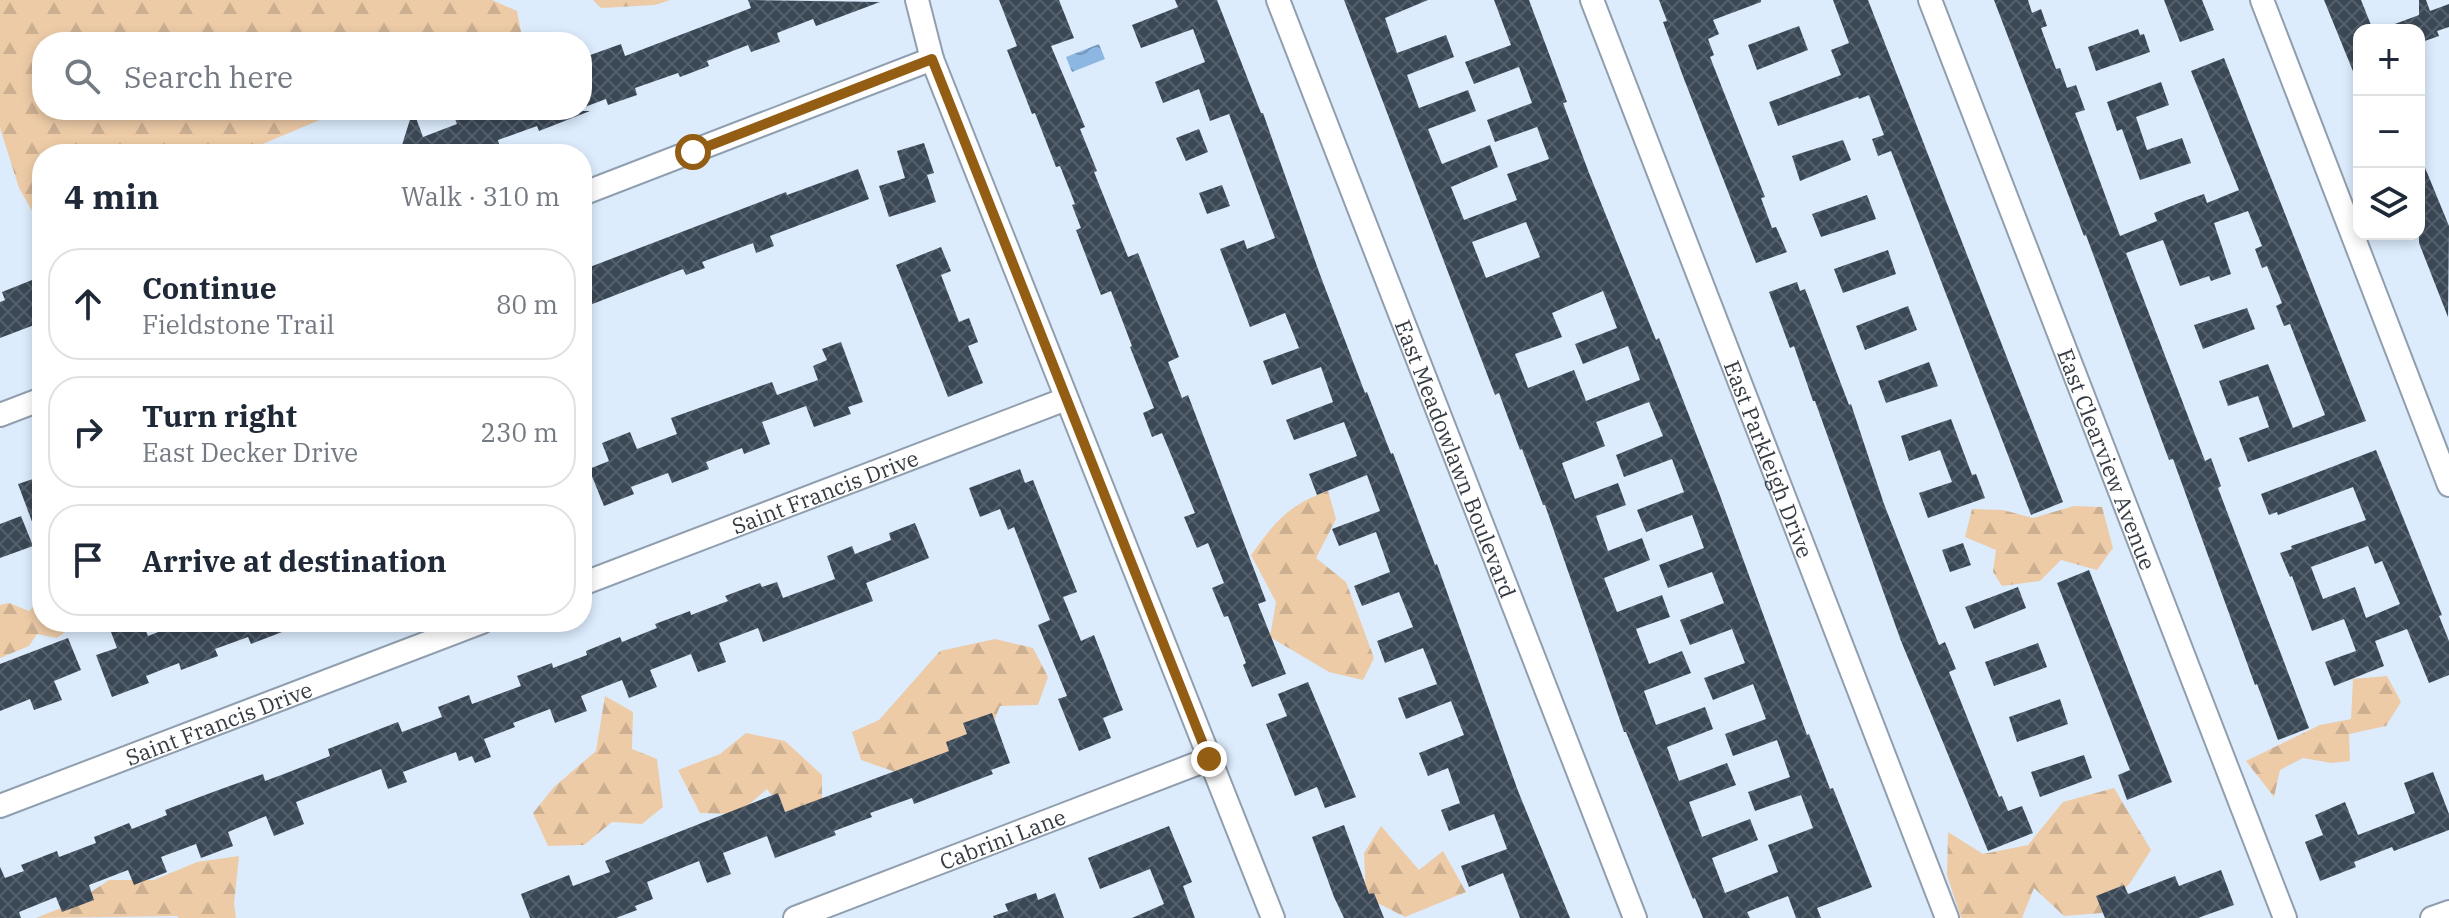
<!DOCTYPE html>
<meta charset="utf-8">
<style>
body{margin:0;font-family:"IBM Plex Serif",serif;background:#f2f2f3;color:#1f2937}
.controls{position:absolute;right:24px;top:24px;display:grid;overflow:hidden;border-radius:16px;box-shadow:0 4px 12px #0003}
.controls button{width:72px;height:72px;display:grid;place-items:center;padding:0;border:0;border-bottom:2px solid #e0e1e3;background:#fff;color:#1f2937;font:40px sans-serif}
.stop{position:absolute;width:24px;height:24px;margin:-18px;border:6px solid #935e13;border-radius:50%;background:#fff}
.stop.end{background:#935e13;border-color:#fff;box-shadow:0 2px 8px #0008}
.list{margin:0;padding:0;list-style:none}
h2{display:flex;justify-content:space-between;align-items:center;height:104px;margin:0;padding:0 32px;font-size:34px}
h2 small{font-size:26px;font-weight:400;color:#747a83}
.list li{display:grid;grid-template-columns:52px 1fr auto;gap:24px;align-items:center;box-sizing:border-box;height:112px;margin:0 16px 16px;padding:0 16px;border:2px solid #e0e1e3;border-radius:32px}
.list b{display:block;font-size:30px;white-space:nowrap}
.list p{margin:0;font-size:26px;white-space:nowrap;color:#747a83}
.list em{font-size:26px;font-style:normal;color:#747a83}
.icon{flex:none;width:44px;height:44px;fill:none;stroke:currentColor;stroke-width:2;stroke-linecap:round;stroke-linejoin:round}
.map{position:relative;flex:none;width:2449px;height:918px;overflow:hidden}
.search{position:absolute;background:#fff;box-shadow:0 4px 12px #0003;left:32px;top:32px;width:560px;height:88px;display:flex;align-items:center;gap:20px;box-sizing:border-box;padding:0 28px;border-radius:32px;color:#747a83;font-size:30px}
.panel{position:absolute;background:#fff;box-shadow:0 4px 12px #0003;left:32px;top:144px;width:560px;height:488px;border-radius:32px}
.map>svg:first-child{display:block}
.forest{fill:url(#forest-firs)}
.water{fill:url(#water-waves)}
.building{fill:url(#building-cross-hatch);fill-rule:evenodd}
.lines{fill:none;stroke-linecap:round;stroke-linejoin:round}
.minor-casing{stroke:#909faf;stroke-width:26}
.minor{stroke:#fff;stroke-width:22}
.route{stroke:#935e13;stroke-width:10}
.labels{text-anchor:middle;dominant-baseline:central;stroke-width:8;stroke-linejoin:round;paint-order:stroke}
.street-label{font-size:22px;fill:#353b42;stroke:#f1f8ff}
</style>
<div class="map">
<svg width="2449" height="918" viewBox="0 0 2449 918">
<defs>
<pattern id="forest-firs" width="22" height="20" patternUnits="userSpaceOnUse" patternTransform="scale(2)"><rect width="22" height="20" fill="#edcba7"/><path d="M5 1l3.5 6h-7zM16 11l3.5 6h-7z" fill="#ccaf91"/></pattern>
<pattern id="water-waves" width="16" height="10" patternUnits="userSpaceOnUse" patternTransform="scale(2)"><rect width="16" height="10" fill="#8cb7e2"/><path d="M0 5q4-4 8 0t8 0" fill="none" stroke="#7396b9"/></pattern>
<pattern id="building-cross-hatch" width="8" height="8" patternUnits="userSpaceOnUse" patternTransform="scale(2)"><rect width="8" height="8" fill="#3a4755"/><path d="M0 0l8 8M0 8l8-8" fill="none" stroke="#55606c"/></pattern>
</defs>
<rect width="100%" height="100%" fill="#dcecfd"/>
<path class="forest" d="M 0,0 L 492,0 L 517,11 L 523,42 L 42,42 L 42,110 L 343,110 L 239,154 L 42,154 L 42,228 L 19,188 L 0,128 Z
M 593,0 L 670,0 L 655,5 L 601,8 Z
M 1328,491 L 1336,519 L 1316,558 L 1346,582 L 1374,658 L 1363,680 L 1329,672 L 1270,637 L 1276,602 L 1251,555 C 1275,522 1288,505 1328,491 Z
M 2074,506 L 2102,507 L 2113,548 L 2097,570 L 2061,560 L 2040,581 L 2002,586 L 1993,572 L 1996,550 L 1965,537 L 1972,509 L 2003,510 L 2033,518 Z
M 42,598 L 42,622 L 76,624 L 57,638 L 37,634 L 29,646 L 0,658 L 0,605 L 9,603 L 29,611 Z
M 995,639 L 1033,648 L 1048,677 L 1038,705 L 1000,706 L 985,743 L 907,776 L 861,760 L 852,732 L 879,720 L 940,651 Z
M 2387,676 L 2401,702 L 2386,726 L 2349,734 L 2350,761 L 2331,763 L 2303,758 L 2280,770 L 2274,797 L 2246,761 L 2320,725 L 2351,719 L 2353,679 Z
M 605,696 L 633,712 L 632,749 L 657,759 L 663,807 L 642,824 L 612,822 L 584,845 L 548,846 L 533,813 L 554,787 L 596,751 Z
M 746,733 L 785,741 L 822,775 L 822,811 L 784,811 L 767,789 L 738,814 L 700,813 L 678,770 L 720,754 Z
M 2114,788 L 2151,850 L 2130,883 L 2102,913 L 2064,916 L 2034,888 L 2022,918 L 1961,918 L 1947,875 L 1948,832 L 1983,854 L 2028,845 L 2063,802 Z
M 1381,826 L 1419,870 L 1443,851 L 1466,892 L 1405,917 L 1366,897 L 1364,853 Z
M 239,856 L 234,904 L 236,918 L 179,918 L 177,916 L 36,918 L 76,902 L 109,880 L 154,880 L 197,862 Z"/>
<path class="water" d="M 1099,44 L 1105,59 L 1072,72 L 1066,57 Z"/>
<path class="building" d="M 748,0 L 880,2 L 816,26 L 813,19 L 777,33 L 780,42 L 751,52 L 748,45 L 707,61 L 709,66 L 680,77 L 678,73 L 635,88 L 637,95 L 608,105 L 606,99 L 582,108 L 582,58 L 621,44 L 625,56 L 751,8 Z
M 999,0 L 1059,0 L 1074,38 L 1051,46 L 1085,127 L 1080,129 L 1097,171 L 1094,172 L 1128,257 L 1138,253 L 1179,357 L 1168,362 L 1182,398 L 1188,395 L 1266,601 L 1258,604 L 1286,674 L 1252,687 L 1243,665 L 1246,663 L 1228,616 L 1224,617 L 1212,588 L 1224,583 L 1208,543 L 1197,548 L 1184,517 L 1195,513 L 1177,469 L 1162,433 L 1152,437 L 1143,413 L 1154,408 L 1130,347 L 1132,346 L 1111,291 L 1101,295 L 1076,230 L 1081,228 L 1072,205 L 1075,204 L 1060,166 L 1056,167 L 1035,113 L 1032,114 L 1007,50 L 1017,46 Z
M 1175,0 L 1217,0 L 1261,113 L 1263,113 L 1319,272 L 1365,393 L 1367,392 L 1391,454 L 1393,453 L 1435,565 L 1437,564 L 1518,791 L 1570,918 L 1520,918 L 1503,873 L 1469,887 L 1461,866 L 1507,849 L 1494,814 L 1449,831 L 1441,810 L 1460,803 L 1448,768 L 1428,776 L 1419,753 L 1464,735 L 1451,701 L 1406,719 L 1398,698 L 1437,684 L 1423,648 L 1385,663 L 1377,641 L 1413,627 L 1399,592 L 1362,606 L 1354,586 L 1390,572 L 1376,532 L 1339,546 L 1332,529 L 1380,511 L 1367,475 L 1317,495 L 1309,474 L 1357,456 L 1344,422 L 1294,440 L 1286,420 L 1333,402 L 1321,367 L 1272,385 L 1263,361 L 1299,348 L 1285,313 L 1250,327 L 1220,249 L 1244,240 L 1247,249 L 1275,238 L 1229,114 L 1210,121 L 1199,89 L 1163,103 L 1155,82 L 1205,62 L 1193,29 L 1141,48 L 1132,25 L 1178,7 Z
M 1344,0 L 1428,0 L 1385,18 L 1397,53 L 1446,35 L 1454,57 L 1407,75 L 1419,108 L 1468,90 L 1476,111 L 1428,129 L 1442,164 L 1490,145 L 1498,167 L 1451,187 L 1464,220 L 1517,200 L 1507,174 L 1549,159 L 1537,127 L 1495,142 L 1487,120 L 1532,103 L 1519,67 L 1474,84 L 1465,62 L 1511,45 L 1494,0 L 1529,0 L 1567,102 L 1563,103 L 1589,173 L 1656,340 L 1659,338 L 1719,493 L 1807,735 L 1809,734 L 1830,789 L 1833,788 L 1872,887 L 1817,908 L 1821,918 L 1796,918 L 1788,896 L 1747,912 L 1750,918 L 1703,918 L 1695,898 L 1693,899 L 1626,732 L 1624,732 L 1545,505 L 1543,505 L 1522,449 L 1520,450 L 1499,393 L 1495,395 ZM 1526,222 L 1540,257 L 1486,278 L 1472,242 ZM 1603,291 L 1617,328 L 1575,344 L 1583,364 L 1628,346 L 1640,380 L 1586,401 L 1574,370 L 1528,388 L 1515,354 L 1562,337 L 1552,313 ZM 1649,402 L 1663,436 L 1616,455 L 1624,477 L 1672,459 L 1684,492 L 1637,510 L 1646,532 L 1692,515 L 1704,548 L 1659,565 L 1668,588 L 1712,572 L 1724,603 L 1680,620 L 1690,645 L 1732,629 L 1745,663 L 1704,678 L 1713,700 L 1753,684 L 1766,719 L 1725,734 L 1733,756 L 1777,740 L 1790,777 L 1748,792 L 1755,811 L 1801,795 L 1813,828 L 1768,845 L 1778,872 L 1725,893 L 1712,858 L 1758,840 L 1750,819 L 1702,837 L 1689,802 L 1736,785 L 1727,763 L 1679,781 L 1667,747 L 1713,729 L 1705,707 L 1656,725 L 1644,691 L 1691,673 L 1682,651 L 1649,664 L 1636,629 L 1670,617 L 1662,595 L 1617,612 L 1604,578 L 1650,560 L 1642,538 L 1608,551 L 1596,516 L 1626,505 L 1618,483 L 1575,499 L 1562,463 L 1605,446 L 1596,422 Z
M 1659,0 L 1761,0 L 1761,2 L 1713,20 L 1719,34 L 1708,39 L 1714,55 L 1710,57 L 1765,197 L 1761,198 L 1772,228 L 1776,227 L 1787,252 L 1756,263 L 1684,79 L 1663,22 L 1667,21 Z
M 1833,0 L 1868,0 L 2063,502 L 2031,515 L 1891,151 L 1878,156 L 1872,139 L 1884,135 L 1869,95 L 1859,99 L 1858,97 L 1778,126 L 1769,102 L 1841,75 L 1831,50 L 1849,43 Z
M 1994,0 L 2028,0 L 2032,13 L 2041,9 L 2047,26 L 2041,28 L 2056,69 L 2060,68 L 2067,88 L 2076,85 L 2085,110 L 2075,113 L 2120,236 L 2157,221 L 2154,213 L 2184,201 L 2204,194 L 2207,203 L 2239,190 L 2191,71 L 2224,58 L 2366,421 L 2248,462 L 2239,438 L 2269,427 L 2258,396 L 2228,406 L 2219,381 L 2268,364 L 2293,428 L 2325,415 L 2290,324 L 2284,326 L 2276,306 L 2282,303 L 2267,266 L 2262,268 L 2255,249 L 2262,246 L 2248,211 L 2214,223 L 2231,274 L 2211,281 L 2209,276 L 2180,286 L 2163,240 L 2126,253 L 2205,461 L 2211,458 L 2221,486 L 2218,488 L 2309,728 L 2278,740 L 2257,684 L 2255,685 L 2173,459 L 2169,460 L 2086,235 L 2084,236 Z
M 2164,0 L 2202,0 L 2214,30 L 2180,42 Z
M 2324,0 L 2361,0 L 2373,30 L 2359,30 L 2359,86 Z
M 2419,0 L 2426,0 L 2430,11 L 2449,4 L 2449,27 L 2437,31 L 2439,36 L 2419,43 L 2419,30 L 2385,30 L 2384,28 L 2419,15 Z
M 1799,26 L 1808,50 L 1757,70 L 1748,45 Z
M 2138,29 L 2140,35 L 2144,34 L 2150,52 L 2096,71 L 2088,47 Z
M 2161,82 L 2169,105 L 2136,117 L 2147,150 L 2182,138 L 2191,163 L 2140,180 L 2122,129 L 2117,131 L 2107,102 Z
M 413,110 L 423,137 L 457,124 L 455,119 L 479,110 L 590,111 L 539,131 L 537,126 L 498,140 L 500,147 L 480,154 L 383,154 L 402,145 Z
M 1199,129 L 1208,152 L 1186,161 L 1176,138 Z
M 1843,140 L 1851,160 L 1800,181 L 1792,156 Z
M 924,143 L 934,173 L 927,175 L 936,202 L 889,217 L 879,186 L 905,178 L 897,151 Z
M 2419,153 L 2449,226 L 2448,317 L 2419,243 Z
M 858,169 L 869,199 L 770,236 L 774,246 L 756,253 L 753,243 L 702,262 L 705,268 L 686,275 L 683,269 L 582,308 L 582,270 L 786,192 L 787,195 Z
M 1222,185 L 1230,206 L 1207,214 L 1199,193 Z
M 1867,195 L 1876,219 L 1821,237 L 1812,214 Z
M 941,247 L 951,271 L 941,275 L 959,322 L 969,318 L 978,342 L 968,346 L 983,383 L 948,397 L 896,265 Z
M 1888,250 L 1896,274 L 1843,293 L 1834,269 Z
M 42,276 L 42,322 L 0,338 L 0,302 L 5,300 L 2,292 Z
M 1797,282 L 1800,291 L 1805,289 L 1849,405 L 1851,404 L 1884,504 L 1939,645 L 1945,642 L 1956,669 L 1949,672 L 1999,797 L 2002,796 L 2008,811 L 2022,806 L 2033,833 L 1988,851 L 1901,641 L 1815,401 L 1813,401 L 1794,346 L 1790,348 L 1769,292 Z
M 1908,306 L 1917,330 L 1865,350 L 1856,326 Z
M 2247,308 L 2255,329 L 2203,349 L 2194,325 Z
M 841,342 L 863,402 L 848,407 L 851,414 L 814,427 L 806,406 L 762,422 L 770,444 L 744,454 L 742,448 L 706,462 L 709,469 L 672,483 L 668,473 L 631,487 L 634,494 L 604,506 L 589,469 L 609,461 L 602,443 L 630,432 L 637,449 L 677,434 L 671,418 L 772,382 L 777,395 L 818,380 L 813,366 L 827,360 L 822,349 Z
M 1929,362 L 1938,386 L 1886,403 L 1878,381 Z
M 1951,419 L 1972,475 L 1976,474 L 1985,498 L 1928,518 L 1919,493 L 1952,482 L 1940,450 L 1909,461 L 1901,436 Z
M 2376,450 L 2442,615 L 2439,616 L 2449,641 L 2449,675 L 2429,683 L 2407,629 L 2375,641 L 2384,666 L 2334,686 L 2325,662 L 2356,651 L 2344,619 L 2312,631 L 2292,576 L 2290,577 L 2280,553 L 2292,549 L 2291,546 L 2366,520 L 2353,487 L 2278,515 L 2277,512 L 2269,515 L 2261,494 ZM 2368,546 L 2375,564 L 2382,561 L 2400,604 L 2366,618 L 2355,587 L 2323,599 L 2311,567 Z
M 1020,469 L 1025,483 L 1033,480 L 1077,592 L 1063,597 L 1081,641 L 1094,635 L 1123,710 L 1103,718 L 1111,738 L 1079,751 L 1058,699 L 1067,696 L 1038,625 L 1050,620 L 1014,527 L 1008,530 L 1000,509 L 980,517 L 969,488 Z
M 42,476 L 42,542 L 40,543 L 18,484 Z
M 21,516 L 33,546 L 0,558 L 0,524 Z
M 915,523 L 929,558 L 866,583 L 873,601 L 763,642 L 758,628 L 719,643 L 726,662 L 698,672 L 691,654 L 650,670 L 657,687 L 629,698 L 622,680 L 581,696 L 587,711 L 555,723 L 550,709 L 513,723 L 515,727 L 484,739 L 491,757 L 475,763 L 472,756 L 459,761 L 456,752 L 403,772 L 407,782 L 388,789 L 381,769 L 296,802 L 304,824 L 274,836 L 266,816 L 228,832 L 233,846 L 201,858 L 196,844 L 161,857 L 167,872 L 134,885 L 128,870 L 89,885 L 94,900 L 62,912 L 56,897 L 19,912 L 21,918 L 0,918 L 0,867 L 5,878 L 24,871 L 21,865 L 57,851 L 59,857 L 96,843 L 94,837 L 129,823 L 132,829 L 167,815 L 165,810 L 213,792 L 263,774 L 265,781 L 284,774 L 330,756 L 328,749 L 398,722 L 402,732 L 442,717 L 438,707 L 469,695 L 472,704 L 521,686 L 517,676 L 552,663 L 553,668 L 587,655 L 586,651 L 620,637 L 622,642 L 657,628 L 655,624 L 690,611 L 691,615 L 728,601 L 725,596 L 760,583 L 762,587 L 777,582 L 783,598 L 835,579 L 827,556 L 852,546 L 855,554 L 891,540 L 889,533 Z
M 1963,543 L 1971,565 L 1950,572 L 1942,550 Z
M 2089,570 L 2172,782 L 2127,800 L 2118,775 L 2130,770 L 2057,583 Z
M 2018,587 L 2026,608 L 1974,629 L 1965,607 Z
M 137,622 L 142,622 L 148,636 L 184,622 L 303,624 L 251,644 L 248,637 L 215,649 L 218,656 L 181,670 L 179,663 L 146,676 L 149,683 L 112,697 L 96,655 L 117,648 L 111,632 Z
M 68,638 L 81,670 L 54,681 L 62,700 L 34,710 L 30,699 L 0,711 L 0,664 Z
M 2038,643 L 2047,667 L 1994,686 L 1985,662 Z
M 1308,682 L 1356,797 L 1325,808 L 1317,787 L 1295,796 L 1266,724 L 1287,716 L 1278,694 Z
M 2060,699 L 2068,724 L 2017,742 L 2009,717 Z
M 992,713 L 1010,763 L 991,770 L 993,774 L 914,804 L 912,798 L 870,813 L 872,817 L 834,831 L 836,835 L 775,858 L 767,836 L 723,853 L 731,874 L 707,883 L 699,861 L 647,882 L 653,899 L 635,906 L 637,910 L 616,918 L 530,918 L 521,894 L 569,875 L 573,886 L 610,872 L 605,861 L 778,793 L 785,812 L 949,751 L 946,742 L 967,734 L 963,723 Z
M 2084,755 L 2092,778 L 2040,797 L 2031,772 Z
M 2433,772 L 2449,814 L 2449,830 L 2394,851 L 2392,847 L 2354,862 L 2356,867 L 2320,881 L 2305,842 L 2323,835 L 2315,815 L 2345,802 L 2358,835 L 2415,813 L 2404,783 Z
M 1344,825 L 1369,894 L 1374,893 L 1384,918 L 1344,918 L 1334,897 L 1312,837 Z
M 1169,826 L 1192,882 L 1183,886 L 1195,918 L 1132,918 L 1164,904 L 1150,869 L 1100,889 L 1088,858 Z
M 2221,870 L 2234,905 L 2198,918 L 2105,918 L 2096,896 L 2124,885 L 2128,894 L 2175,876 L 2179,886 Z
M 1036,893 L 1038,900 L 1055,893 L 1064,918 L 994,918 L 993,916 L 1008,911 L 1005,904 Z"/>
<g class="lines">
<defs>
<g id="minor">
<path d="M 917,0 L 932,59 L 1273,918"/>
<path id="s1" d="M 1278,0 L 1635,918"/>
<path id="s2" d="M 1592,0 L 1947,918"/>
<path id="s3" d="M 1930,0 L 2285,918"/>
<path d="M 2262,0 L 2449,485"/>
<path d="M 582,194 L 932,59"/>
<path d="M 0,415 L 42,399"/>
<path id="s4" d="M 582,584 L 1066,399"/>
<path id="s5" d="M 0,806 L 482,622"/>
<path id="s6" d="M 795,918 L 1209,759"/>
<path d="M 2432,918 L 2449,912"/>
</g>
</defs>
<use href="#minor" class="minor-casing"/>
<use href="#minor" class="minor"/>
</g>
<g class="lines">
<path class="route" d="M 693,152 L 932,59 L 1209,759"/>
</g>
<g class="labels">
<g class="street-label">
<text stroke="none"><textPath href="#s1" startOffset="492">East Meadowlawn Boulevard</textPath></text>
<text stroke="none"><textPath href="#s2" startOffset="492">East Parkleigh Drive</textPath></text>
<text stroke="none"><textPath href="#s3" startOffset="492">East Clearview Avenue</textPath></text>
<text stroke="none"><textPath href="#s4" startOffset="260">Saint Francis Drive</textPath></text>
<text stroke="none"><textPath href="#s5" startOffset="234">Saint Francis Drive</textPath></text>
<text stroke="none"><textPath href="#s6" startOffset="222">Cabrini Lane</textPath></text>
</g>
</g>
</svg>
<div class="controls">
<button>+</button>
<button>−</button>
<button><svg class="icon" aria-label="layers" viewBox="0 0 24 24"><path d="M12 4l9 5-9 5-9-5zM3 14l9 5 9-5"/></svg></button>
</div>
<div class="stop" style="left:693px;top:152px"></div>
<div class="stop end" style="left:1209px;top:759px"></div>
<div class="search"><svg class="icon" aria-label="search" viewBox="0 0 24 24"><circle cx="10" cy="10" r="6"/><path d="M15 15l6 6"/></svg>Search here</div>
<section class="panel">
<h2>4 min<small>Walk · 310 m</small></h2>
<ul class="list">
<li><svg class="icon" aria-label="ahead" viewBox="0 0 24 24"><path d="M12 20V5M6 11l6-6 6 6"/></svg><div><b>Continue</b><p>Fieldstone Trail</p></div><em>80 m</em></li>
<li><svg class="icon" aria-label="right" viewBox="0 0 24 24"><path d="M7 20v-9h11M14 6l5 5-5 5"/></svg><div><b>Turn right</b><p>East Decker Drive</p></div><em>230 m</em></li>
<li><svg class="icon" aria-label="arrive" viewBox="0 0 24 24"><path d="M6 21V4h12l-3 4 3 4H6"/></svg><div><b>Arrive at destination</b></div></li>
</ul>
</section>
</div>
